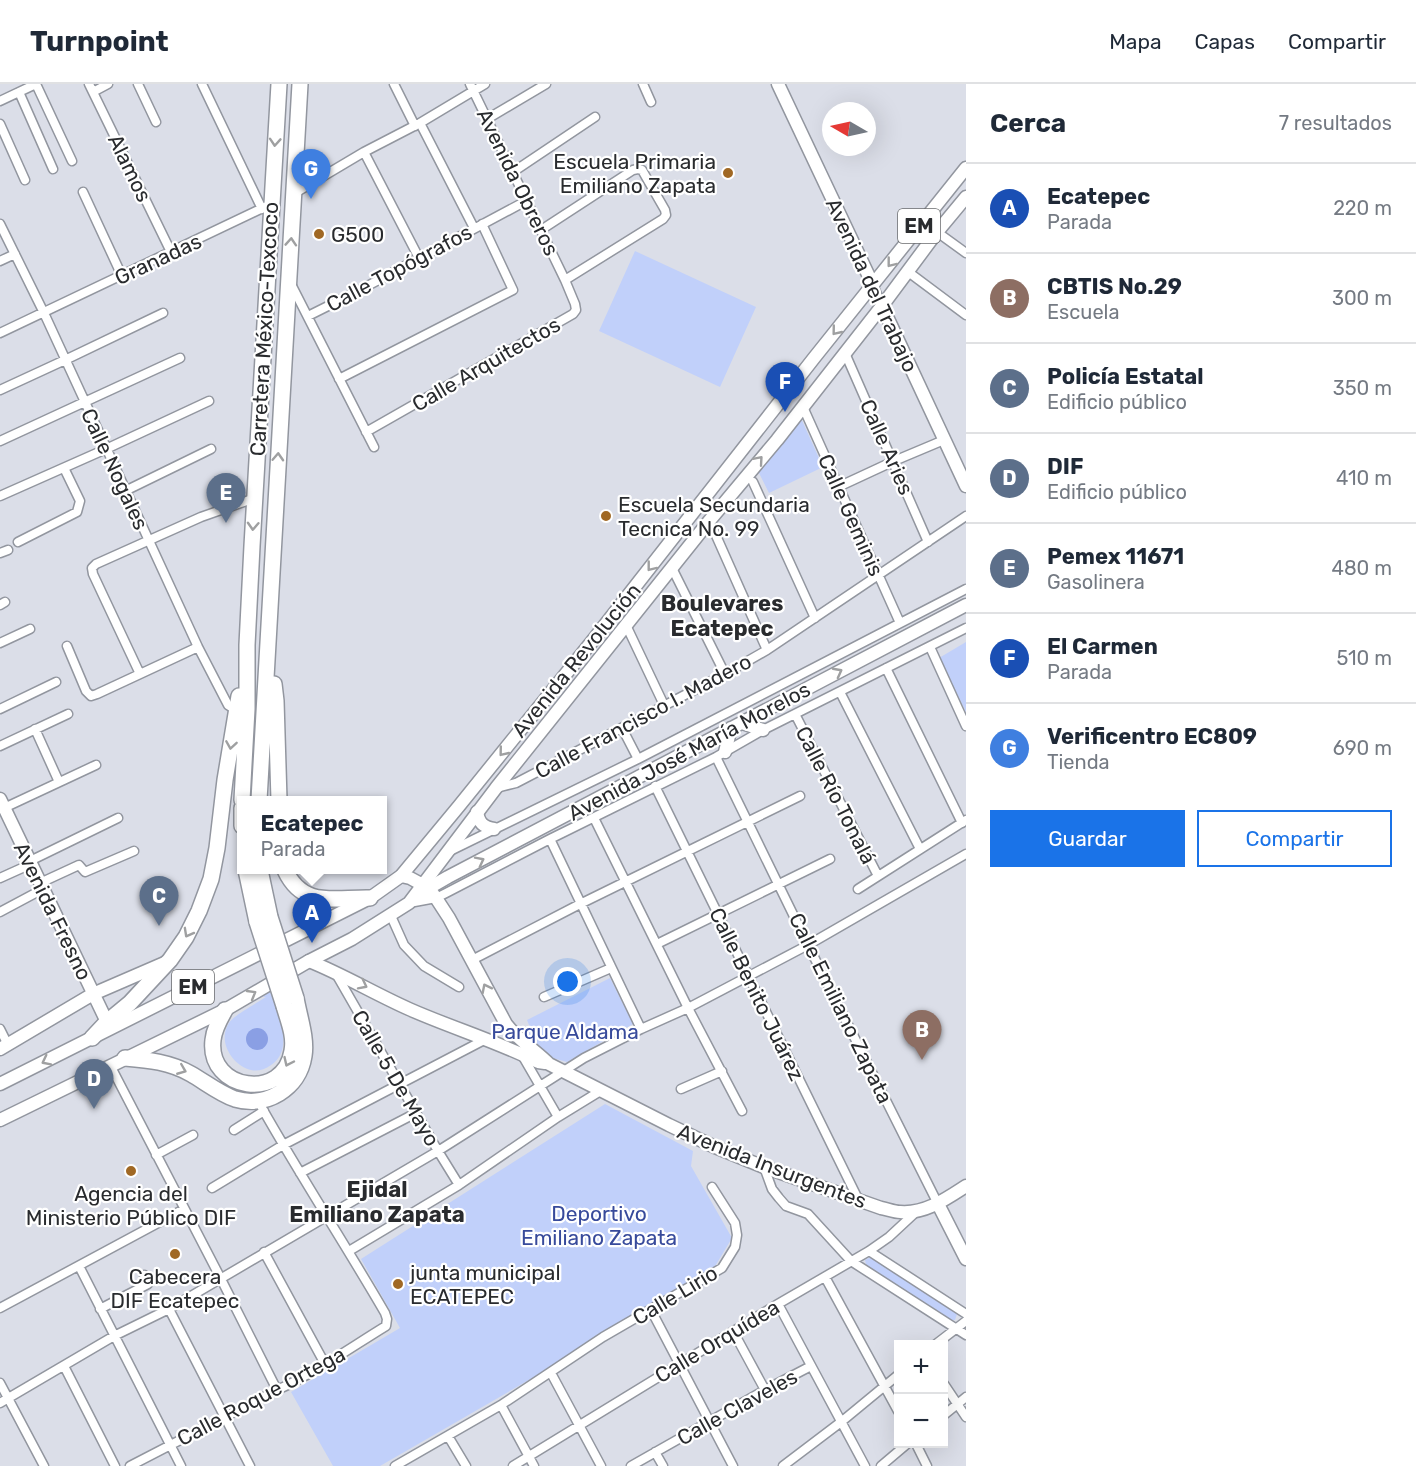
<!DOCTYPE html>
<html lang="es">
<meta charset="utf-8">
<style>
body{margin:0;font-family:Rubik,sans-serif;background:#f6f6f7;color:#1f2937}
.controls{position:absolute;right:18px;bottom:18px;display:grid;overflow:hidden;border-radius:0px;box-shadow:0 6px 24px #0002}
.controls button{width:54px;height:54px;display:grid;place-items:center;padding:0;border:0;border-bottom:2px solid #e0e1e3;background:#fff;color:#1f2937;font:30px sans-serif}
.compass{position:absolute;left:822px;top:18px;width:54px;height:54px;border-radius:50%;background:#fff;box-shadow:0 6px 24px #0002;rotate:279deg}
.you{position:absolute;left:568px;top:898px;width:21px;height:21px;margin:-15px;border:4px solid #fff;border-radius:50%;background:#1a73e8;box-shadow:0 0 0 9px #1a73e833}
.badge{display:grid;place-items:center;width:39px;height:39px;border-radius:50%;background:#1a73e8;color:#fff;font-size:20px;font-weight:700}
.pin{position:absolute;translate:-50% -50px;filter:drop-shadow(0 2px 3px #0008)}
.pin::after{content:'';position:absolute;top:32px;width:21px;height:18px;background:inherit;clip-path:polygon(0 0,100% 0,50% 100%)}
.popup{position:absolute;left:237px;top:712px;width:150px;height:78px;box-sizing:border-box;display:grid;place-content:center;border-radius:0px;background:#fff;filter:drop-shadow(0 2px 4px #0005);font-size:20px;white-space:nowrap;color:#747a83}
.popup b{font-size:22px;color:#1f2937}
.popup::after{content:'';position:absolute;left:50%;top:100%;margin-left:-12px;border:12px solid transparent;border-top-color:#fff}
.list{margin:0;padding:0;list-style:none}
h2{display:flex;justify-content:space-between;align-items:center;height:78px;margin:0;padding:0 24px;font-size:26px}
h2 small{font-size:20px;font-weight:400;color:#747a83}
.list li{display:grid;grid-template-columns:39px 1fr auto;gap:18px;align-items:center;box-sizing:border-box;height:90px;padding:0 24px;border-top:2px solid #e0e1e3}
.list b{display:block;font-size:22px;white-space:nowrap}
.list p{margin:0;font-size:20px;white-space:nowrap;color:#747a83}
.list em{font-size:20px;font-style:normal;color:#747a83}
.actions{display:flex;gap:12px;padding:18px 24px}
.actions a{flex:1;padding:14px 0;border:2px solid #1a73e8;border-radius:0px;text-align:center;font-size:21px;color:#1a73e8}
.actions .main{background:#1a73e8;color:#fff}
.map{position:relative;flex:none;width:966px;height:1382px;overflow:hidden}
header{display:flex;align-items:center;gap:36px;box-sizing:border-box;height:84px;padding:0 30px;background:#fff;border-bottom:2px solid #e0e1e3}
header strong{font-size:28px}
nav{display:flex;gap:33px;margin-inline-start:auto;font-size:21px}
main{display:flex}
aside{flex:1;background:#fff}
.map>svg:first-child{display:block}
.green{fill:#c1d0fa}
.water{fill:#8a9fe4}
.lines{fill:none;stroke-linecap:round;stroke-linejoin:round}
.street-casing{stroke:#92969f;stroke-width:11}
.secondary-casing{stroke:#92969f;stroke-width:15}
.primary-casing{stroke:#92969f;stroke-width:15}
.highway-casing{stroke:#92969f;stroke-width:18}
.street{stroke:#fff;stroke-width:8}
.secondary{stroke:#fff;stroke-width:12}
.primary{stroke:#fff;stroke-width:12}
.highway{stroke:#fff;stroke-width:15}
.highway-bridge-casing{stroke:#92969f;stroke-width:18;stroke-linecap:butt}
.highway-bridge{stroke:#fff;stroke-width:15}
.oneway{stroke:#9fa0a1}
.poi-dot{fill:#a06824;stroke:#fff;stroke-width:2}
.labels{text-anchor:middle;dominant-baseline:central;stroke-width:4.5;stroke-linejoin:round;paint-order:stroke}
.shield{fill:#fff;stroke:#696b6d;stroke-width:1.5}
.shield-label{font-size:20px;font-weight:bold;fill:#292b2e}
.poi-label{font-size:21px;fill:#292b2e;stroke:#fff;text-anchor:start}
.street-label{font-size:21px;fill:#292b2e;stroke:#fff}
.park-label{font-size:21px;fill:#374a9b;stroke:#fff}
.neighbourhood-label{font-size:22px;font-weight:bold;fill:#292b2e;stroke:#fff}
</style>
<header>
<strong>Turnpoint</strong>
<nav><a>Mapa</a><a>Capas</a><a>Compartir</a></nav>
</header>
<main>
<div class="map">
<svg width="966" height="1382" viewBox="0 0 966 1382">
<rect width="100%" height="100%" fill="#dbdee8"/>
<path class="green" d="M 635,167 L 756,223 L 720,303 L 599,247 Z
M 800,332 L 823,383 L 769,409 L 758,387 Z
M 966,558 L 966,628 L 939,574 Z
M 610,894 L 633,940 L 567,978 L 549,973 L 521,950 L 531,946 L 527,936 Z
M 270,907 C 274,921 283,936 283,951 C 284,956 283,965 281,969 C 277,980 262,989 251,986 C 232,981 217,957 229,939 C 234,931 257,919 266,913 L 263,913 Z
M 605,1020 L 693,1067 L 691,1082 L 732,1154 L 714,1184 L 652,1225 L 380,1382 L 333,1382 L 291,1308 L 400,1244 L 361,1175 Z
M 871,1173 L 957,1230 L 955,1236 L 950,1236 L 882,1193 L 866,1180 L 865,1176 Z"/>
<path class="water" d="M246 955a11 11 0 1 1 22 0a11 11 0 1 1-22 0Z"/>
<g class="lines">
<defs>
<path id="street" d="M 36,0 L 72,77
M 89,0 L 171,168
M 138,0 L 156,38
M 202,0 L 262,125
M 394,0 L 415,42
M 643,0 L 651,18
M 19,8 L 53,85
M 93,8 L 108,0
M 0,17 L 36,0
M 487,35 L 546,0
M 420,39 L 474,144
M 0,40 L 25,96
M 364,68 L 419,174
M 513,88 L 595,33
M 83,108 L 122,192
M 295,109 L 364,68 L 420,39 L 485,0
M 0,140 L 44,229 L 198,563 L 228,621 L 236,626
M 541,146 L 633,86 L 638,85 L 642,86 L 665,126 L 666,131 L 663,135 L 565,196
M 937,148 L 966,169
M 0,177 L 15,170
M 907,187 L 966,231
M 291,200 L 374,363
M 873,201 L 882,222
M 308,232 L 358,207 L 526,117
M 0,249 L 271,120
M 845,269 L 928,458
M 339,295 L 513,206 L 482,140
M 0,306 L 65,276 L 163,229
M 803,323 L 900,539
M 366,348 L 573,230 L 576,226 L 575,220 L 565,196 L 470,0
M 0,357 L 180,274
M 753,398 L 815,534
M 838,403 L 894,377 L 944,356
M 125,407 L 211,365
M 0,412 L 106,365 L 209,317
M 714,447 L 767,566
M 18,458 L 77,428 L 80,417 L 64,384
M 0,469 L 8,466
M 672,484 L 725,590
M 0,521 L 5,518
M 626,541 L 664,621
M 0,559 L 30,545
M 67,562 L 86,607 L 91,612 L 97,610 L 198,563
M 930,563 L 966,642
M 886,584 L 962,739
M 140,590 L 93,490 L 92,484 L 96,480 L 201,433 L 255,414
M 840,608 L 920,765
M 0,625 L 56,598
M 795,630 L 878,792
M 622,644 L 638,675
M 35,645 L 59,698
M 0,662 L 68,630
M 716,673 L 808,861 L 938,1120
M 655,702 L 859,1117
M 496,704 L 516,699 L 725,590 L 767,566 L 966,432
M 4,724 L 96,681
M 594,734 L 688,924 L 742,1027
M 550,755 L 641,945
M 450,767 L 638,675 L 966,505
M 30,777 L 118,734
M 0,794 L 31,780
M 40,799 L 79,781 L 85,788 L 134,767
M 858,805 L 966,736
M 409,819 L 436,814 L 446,809 L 550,755 L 716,673 L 763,646 L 966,544
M 0,828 L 43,805
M 391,832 L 404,861 L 424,882 L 459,903
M 657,860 L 830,775
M 472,876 L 580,820 L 800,712
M 335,888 L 438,1067 L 459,1101
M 544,913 L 611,884
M 0,945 L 8,961
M 522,971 L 558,1033
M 110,981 L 220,1193 L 277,1306
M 681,1005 L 722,987
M 234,1046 L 264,1027
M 156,1071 L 193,1051
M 764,1083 L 772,1105 L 779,1114 L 786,1122 L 808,1130 L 851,1177 L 966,1251
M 300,1089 L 416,1029
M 212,1104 L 283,1061 L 486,955
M 349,1167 L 459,1101 L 558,1033 L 602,1006
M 869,1167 L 966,1230
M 264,1168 L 325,1280
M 79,1182 L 181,1382
M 825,1193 L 898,1327
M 778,1220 L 865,1382
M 0,1224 L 184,1125
M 100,1225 L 148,1200 L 144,1191
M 169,1225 L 250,1382
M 651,1226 L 733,1382
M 733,1247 L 765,1306
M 936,1260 L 966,1237
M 64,1282 L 115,1382
M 551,1289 L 601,1382
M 0,1299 L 44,1382
M 944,1300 L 966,1333
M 0,1319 L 114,1252 L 169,1225 L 438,1067 L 584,974 L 641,945 L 688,924 L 808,861 L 966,770
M 501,1321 L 534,1382
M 944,1331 L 966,1313
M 448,1352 L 466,1382
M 916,1360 L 927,1382
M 655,1368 L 663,1382
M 130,1382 L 277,1306 C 315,1289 350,1264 386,1242 L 387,1235 L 385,1229 C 345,1160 301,1093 262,1024
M 395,1382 L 501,1321 L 603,1253 L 722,1184 L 735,1163 L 737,1151 L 735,1139 L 712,1103
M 513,1382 L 778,1220 L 869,1167 L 889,1153 L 917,1127
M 631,1382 L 765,1306 L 811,1282
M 783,1382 L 841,1338 L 898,1291
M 881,1382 L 907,1360"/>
<path id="secondary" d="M 778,0 L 873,201
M 882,222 L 966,402
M 742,639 L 763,646
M 725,668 L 731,644
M 0,715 L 107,938
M 477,728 C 479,739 483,743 494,745
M 401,792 L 410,794 L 423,801 L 431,807 L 436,814 L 449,834 L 506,940 C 518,956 535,966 549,980 L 669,1041 L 715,1063 L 764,1083 L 881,1124 C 887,1125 894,1128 900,1128 C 925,1130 946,1115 966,1102
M 422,808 L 448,793 L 966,521
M 309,877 C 344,891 375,910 409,925 C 452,944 496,957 538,978 L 545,979
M 0,965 L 93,910 L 167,878
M 938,1120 L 966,1175"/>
<path id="primary" d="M 0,1000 L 370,814 L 401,792 L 459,722 L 594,555 L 814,274 L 966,84
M 0,1036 L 225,926 L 309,877 L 352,855 L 409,819 L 496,704 L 710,436 L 777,356 L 882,222 L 937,148 L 966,113"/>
<path id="highway" d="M 274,600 L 276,617 L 279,716
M 242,716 L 247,625 L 247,561 L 252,462 L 279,0
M 259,716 L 300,0
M 242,724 L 242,742
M 246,786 L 257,838
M 260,786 L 270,833
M 285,786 C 303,825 335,813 370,814
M 225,926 C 220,935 214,945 213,956 C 207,1007 284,1018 292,967 C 295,952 288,936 284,922
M 92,954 L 107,938 L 130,919 L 170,876 L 186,853 L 199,827 L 211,795 L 217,764 L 225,696 L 239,612
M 125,974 C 149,976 170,978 191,990 C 205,998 220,1010 235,1015 C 266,1024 299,1005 304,972 C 307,954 299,932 296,914"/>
</defs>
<use href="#street" class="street-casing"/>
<use href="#secondary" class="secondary-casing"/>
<use href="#primary" class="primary-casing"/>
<use href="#highway" class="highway-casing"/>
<use href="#street" class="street"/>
<use href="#secondary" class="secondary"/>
<use href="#primary" class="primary"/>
<use href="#highway" class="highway"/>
<defs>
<path id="highway-bridge" d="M 270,833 L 296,914
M 257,838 L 284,922"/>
</defs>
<use href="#highway-bridge" class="highway-bridge-casing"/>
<use href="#highway-bridge" class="highway-bridge"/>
</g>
<defs><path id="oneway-chevron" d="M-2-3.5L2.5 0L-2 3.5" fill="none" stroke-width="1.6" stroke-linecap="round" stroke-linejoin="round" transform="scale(1.5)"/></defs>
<g class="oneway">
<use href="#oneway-chevron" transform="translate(275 58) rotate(94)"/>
<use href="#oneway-chevron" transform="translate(291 158) rotate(-86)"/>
<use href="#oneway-chevron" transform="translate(891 179) rotate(128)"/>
<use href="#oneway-chevron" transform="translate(836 247) rotate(129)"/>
<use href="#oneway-chevron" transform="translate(278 373) rotate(-87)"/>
<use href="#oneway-chevron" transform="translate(759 376) rotate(-49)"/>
<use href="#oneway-chevron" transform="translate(253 442) rotate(93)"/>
<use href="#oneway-chevron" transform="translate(651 483) rotate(128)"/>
<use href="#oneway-chevron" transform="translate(838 588) rotate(-28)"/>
<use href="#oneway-chevron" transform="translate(231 661) rotate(99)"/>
<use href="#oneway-chevron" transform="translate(503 668) rotate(129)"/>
<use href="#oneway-chevron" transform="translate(480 777) rotate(-27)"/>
<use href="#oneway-chevron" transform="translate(188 849) rotate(119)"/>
<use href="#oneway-chevron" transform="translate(363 901) rotate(27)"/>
<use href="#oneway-chevron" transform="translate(486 904) rotate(-117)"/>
<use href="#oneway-chevron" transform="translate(252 910) rotate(-30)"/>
<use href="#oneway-chevron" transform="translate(46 977) rotate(153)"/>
<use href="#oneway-chevron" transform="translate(288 978) rotate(115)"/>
<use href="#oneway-chevron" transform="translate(182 986) rotate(22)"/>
</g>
<g class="poi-dot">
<circle cx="728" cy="89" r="6"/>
<circle cx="319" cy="150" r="6"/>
<circle cx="606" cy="432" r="6"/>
<circle cx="131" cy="1087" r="6"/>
<circle cx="175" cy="1170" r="6"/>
<circle cx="398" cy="1200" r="6"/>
</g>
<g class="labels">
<g class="shield">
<rect x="898" y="125" width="42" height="34" rx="4.5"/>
<rect x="172" y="886" width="42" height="34" rx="4.5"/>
</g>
<g class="shield-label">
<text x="919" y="142">EM</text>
<text x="193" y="903">EM</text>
</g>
<g class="poi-label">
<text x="716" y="77" text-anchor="end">Escuela Primaria<tspan x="716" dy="24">Emiliano Zapata</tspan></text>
<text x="331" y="150">G500</text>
<text x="618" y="420">Escuela Secundaria<tspan x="618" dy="24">Tecnica No. 99</tspan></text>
<text x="131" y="1109" text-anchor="middle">Agencia del<tspan x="131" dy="24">Ministerio Público DIF</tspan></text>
<text x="410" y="1188">junta municipal<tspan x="410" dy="24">ECATEPEC</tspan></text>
<text x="175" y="1192" text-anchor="middle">Cabecera<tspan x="175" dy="24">DIF Ecatepec</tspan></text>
</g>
<g class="street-label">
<text transform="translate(130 84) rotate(64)">Alamos</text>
<text transform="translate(518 98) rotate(64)">Avenida Obreros</text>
<text transform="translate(158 175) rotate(-25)">Granadas</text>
<text transform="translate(399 184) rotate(-28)">Calle Topógrafos</text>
<text transform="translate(872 201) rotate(65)">Avenida del Trabajo</text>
<text transform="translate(264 245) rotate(-87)">Carretera México-Texcoco</text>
<text transform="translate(486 280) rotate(-30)">Calle Arquitectos</text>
<text transform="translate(887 363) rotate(66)">Calle Aries</text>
<text transform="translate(115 385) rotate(65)">Calle Nogales</text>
<text transform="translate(851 431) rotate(66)">Calle Geminis</text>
<text transform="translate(576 576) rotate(-51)">Avenida Revolución</text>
<text transform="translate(643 632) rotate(-28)">Calle Francisco I. Madero</text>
<text transform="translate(689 667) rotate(-28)">Avenida José María Morelos</text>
<text transform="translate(836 711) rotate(63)">Calle Río Tonalá</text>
<text transform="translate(53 827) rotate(64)">Avenida Fresno</text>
<text transform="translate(757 910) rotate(64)">Calle Benito Juárez</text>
<text transform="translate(841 924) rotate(64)">Calle Emiliano Zapata</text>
<text transform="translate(396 994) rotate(60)">Calle 5 De Mayo</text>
<text transform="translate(772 1082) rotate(21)">Avenida Insurgentes</text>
<text transform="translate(675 1211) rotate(-31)">Calle Lirio</text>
<text transform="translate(717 1257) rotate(-31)">Calle Orquídea</text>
<text transform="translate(261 1312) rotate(-28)">Calle Roque Ortega</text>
<text transform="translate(737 1323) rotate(-29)">Calle Claveles</text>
</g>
<g class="park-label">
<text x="565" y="947">Parque Aldama</text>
<text x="599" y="1129">Deportivo<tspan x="599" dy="24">Emiliano Zapata</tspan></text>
</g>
<g class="neighbourhood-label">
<text x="722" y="519">Boulevares<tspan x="722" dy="25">Ecatepec</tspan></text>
<text x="377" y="1105">Ejidal<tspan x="377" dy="25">Emiliano Zapata</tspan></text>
</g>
</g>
</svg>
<div class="controls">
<button>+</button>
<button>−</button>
</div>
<svg class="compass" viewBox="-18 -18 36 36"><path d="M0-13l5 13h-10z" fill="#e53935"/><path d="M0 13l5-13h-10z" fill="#747a83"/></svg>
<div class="you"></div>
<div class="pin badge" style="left:312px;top:859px;background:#1a4fb4">A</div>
<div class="popup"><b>Ecatepec</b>Parada</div>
<div class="pin badge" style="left:922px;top:976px;background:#8d6e63">B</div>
<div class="pin badge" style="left:159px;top:842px;background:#5c6f8a">C</div>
<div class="pin badge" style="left:94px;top:1025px;background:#5c6f8a">D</div>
<div class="pin badge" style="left:226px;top:439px;background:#5c6f8a">E</div>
<div class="pin badge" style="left:785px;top:328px;background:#1a4fb4">F</div>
<div class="pin badge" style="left:311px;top:115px;background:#3f7fe0">G</div>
</div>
<aside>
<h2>Cerca<small>7 resultados</small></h2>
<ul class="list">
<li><span class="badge" style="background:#1a4fb4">A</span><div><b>Ecatepec</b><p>Parada</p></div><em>220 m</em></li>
<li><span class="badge" style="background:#8d6e63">B</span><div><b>CBTIS No.29</b><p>Escuela</p></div><em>300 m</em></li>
<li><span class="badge" style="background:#5c6f8a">C</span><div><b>Policía Estatal</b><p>Edificio público</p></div><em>350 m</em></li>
<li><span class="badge" style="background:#5c6f8a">D</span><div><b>DIF</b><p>Edificio público</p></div><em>410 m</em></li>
<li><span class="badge" style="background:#5c6f8a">E</span><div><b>Pemex 11671</b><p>Gasolinera</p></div><em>480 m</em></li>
<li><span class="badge" style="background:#1a4fb4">F</span><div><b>El Carmen</b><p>Parada</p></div><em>510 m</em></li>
<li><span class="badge" style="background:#3f7fe0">G</span><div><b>Verificentro EC809</b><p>Tienda</p></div><em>690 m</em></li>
</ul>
<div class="actions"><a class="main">Guardar</a><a>Compartir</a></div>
</aside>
</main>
